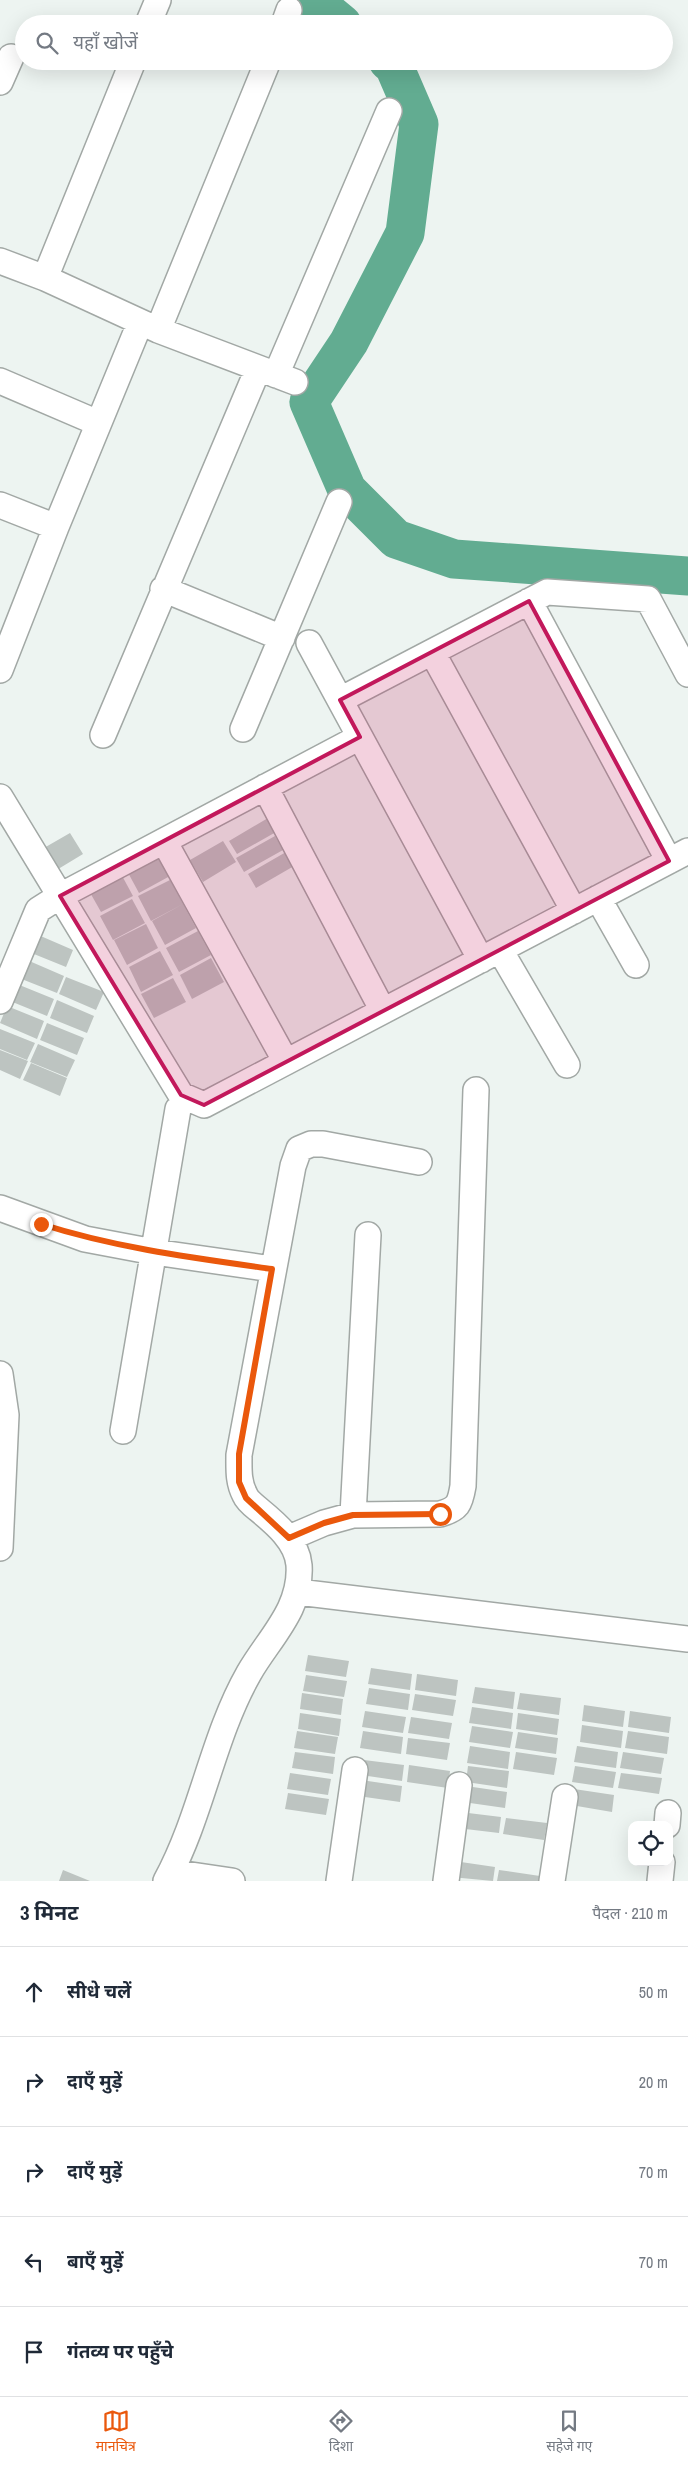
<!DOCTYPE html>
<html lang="hi">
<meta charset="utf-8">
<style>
body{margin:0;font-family:"Archivo Narrow","Noto Sans Devanagari",sans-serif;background:#f6f6f7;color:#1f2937}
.controls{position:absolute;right:15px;bottom:15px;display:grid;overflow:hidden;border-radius:10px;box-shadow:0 5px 20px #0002}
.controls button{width:45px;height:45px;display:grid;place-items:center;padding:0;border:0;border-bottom:1px solid #e0e1e3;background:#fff;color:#1f2937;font:25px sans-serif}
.stop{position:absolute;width:15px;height:15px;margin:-11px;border:4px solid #ea580c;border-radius:50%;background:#fff}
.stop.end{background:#ea580c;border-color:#fff;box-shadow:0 1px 5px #0008}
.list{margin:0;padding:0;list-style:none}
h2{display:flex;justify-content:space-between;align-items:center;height:65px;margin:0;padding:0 20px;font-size:21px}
h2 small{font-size:16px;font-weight:400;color:#747a83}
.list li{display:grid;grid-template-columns:32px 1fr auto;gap:15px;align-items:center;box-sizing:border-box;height:90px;padding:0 20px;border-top:1px solid #e0e1e3}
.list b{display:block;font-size:19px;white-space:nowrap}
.list em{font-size:16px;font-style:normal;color:#747a83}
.icon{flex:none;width:28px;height:28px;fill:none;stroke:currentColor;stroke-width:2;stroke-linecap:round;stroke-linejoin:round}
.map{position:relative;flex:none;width:688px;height:1881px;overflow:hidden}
.search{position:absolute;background:#fff;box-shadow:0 5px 20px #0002;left:15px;right:15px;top:15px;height:55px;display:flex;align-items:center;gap:12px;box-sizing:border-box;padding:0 18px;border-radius:28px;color:#747a83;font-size:19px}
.sheet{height:515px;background:#fff}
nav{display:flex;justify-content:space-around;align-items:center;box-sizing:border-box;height:70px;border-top:1px solid #e0e1e3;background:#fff;font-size:14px;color:#747a83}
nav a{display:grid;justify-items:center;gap:2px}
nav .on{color:#ea580c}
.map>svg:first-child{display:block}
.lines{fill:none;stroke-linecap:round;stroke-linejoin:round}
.river{stroke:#62ac91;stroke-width:39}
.building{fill:#bdc4c1}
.street-casing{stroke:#a2a8a5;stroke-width:28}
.street{stroke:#fff;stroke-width:25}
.route{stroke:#ea580c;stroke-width:6}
.marked{fill:#c2185b;fill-opacity:0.2;stroke:#c2185b;stroke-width:4;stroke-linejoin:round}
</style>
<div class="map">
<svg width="688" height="1881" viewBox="0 0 688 1881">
<rect width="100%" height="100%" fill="#edf4f1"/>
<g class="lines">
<path class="river" d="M 305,0 L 325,10 L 342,24
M 388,61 L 394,66 L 419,124 L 405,233 L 349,342 L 309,402 L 347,490 L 396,539 L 454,559 L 688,576"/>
</g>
<path class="building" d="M 268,818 L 276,832 L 237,854 L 229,841 Z
M 70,833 L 83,854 L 50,874 L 37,852 Z
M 275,836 L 283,850 L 244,872 L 236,858 Z
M 223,841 L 236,862 L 203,882 L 190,860 Z
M 158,852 L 170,876 L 139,893 L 126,869 Z
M 286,852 L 294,866 L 256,888 L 248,874 Z
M 120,872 L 133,896 L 101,912 L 88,889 Z
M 170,880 L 183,904 L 151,921 L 138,896 Z
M 132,899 L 145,923 L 113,940 L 100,916 Z
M 183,904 L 196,928 L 165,945 L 152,921 Z
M 146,924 L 158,948 L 127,965 L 114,940 Z
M 198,931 L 211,955 L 179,972 L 166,948 Z
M 36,934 L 73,950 L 66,967 L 29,952 Z
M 160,951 L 173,975 L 141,992 L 129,967 Z
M 211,958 L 224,982 L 192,999 L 180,975 Z
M 27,960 L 64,976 L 57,993 L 19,978 Z
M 66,977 L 104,992 L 96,1010 L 59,994 Z
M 173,978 L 186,1002 L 154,1018 L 141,994 Z
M 17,984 L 54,999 L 47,1016 L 10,1001 Z
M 57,1000 L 94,1016 L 87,1033 L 50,1018 Z
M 7,1006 L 44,1021 L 37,1039 L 0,1023 Z
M 47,1023 L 84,1038 L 77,1055 L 40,1040 Z
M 0,1029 L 35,1043 L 27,1060 L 0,1049 Z
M 38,1044 L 75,1060 L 67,1077 L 30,1062 Z
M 0,1050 L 28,1061 L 20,1079 L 0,1070 Z
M 31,1063 L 67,1078 L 60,1096 L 23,1080 Z
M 308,1655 L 349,1661 L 346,1677 L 305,1671 Z
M 371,1668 L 412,1674 L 410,1690 L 368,1684 Z
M 417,1674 L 458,1680 L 456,1696 L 415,1690 Z
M 306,1675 L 347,1681 L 344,1697 L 303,1691 Z
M 475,1687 L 515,1692 L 513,1709 L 472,1703 Z
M 369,1688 L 410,1694 L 408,1710 L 366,1704 Z
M 302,1693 L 343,1699 L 341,1715 L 300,1709 Z
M 520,1693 L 561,1698 L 559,1715 L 517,1709 Z
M 415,1694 L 456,1700 L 453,1716 L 412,1710 Z
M 584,1705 L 625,1711 L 623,1727 L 582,1721 Z
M 472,1707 L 513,1713 L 511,1729 L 469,1723 Z
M 365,1711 L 406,1717 L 403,1733 L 362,1727 Z
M 630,1711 L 671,1717 L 669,1733 L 628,1727 Z
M 300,1713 L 341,1719 L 339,1736 L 298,1729 Z
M 518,1713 L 559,1719 L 557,1735 L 516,1729 Z
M 411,1717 L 452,1723 L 449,1739 L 408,1733 Z
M 582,1725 L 623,1731 L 621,1748 L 580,1742 Z
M 472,1726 L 513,1732 L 510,1748 L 469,1742 Z
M 297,1731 L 338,1737 L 335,1754 L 294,1748 Z
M 363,1731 L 403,1737 L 401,1754 L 360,1748 Z
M 628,1731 L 669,1737 L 667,1754 L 625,1748 Z
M 518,1732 L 558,1738 L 556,1754 L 515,1748 Z
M 408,1738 L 450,1743 L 447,1760 L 406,1754 Z
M 470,1746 L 510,1752 L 508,1769 L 467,1763 Z
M 577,1746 L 618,1752 L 616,1768 L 574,1762 Z
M 295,1752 L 335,1757 L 333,1774 L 292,1768 Z
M 516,1752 L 557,1758 L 554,1775 L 513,1769 Z
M 623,1752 L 664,1758 L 661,1774 L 620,1768 Z
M 364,1760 L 404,1765 L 402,1781 L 361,1775 Z
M 409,1765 L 450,1771 L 448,1788 L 407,1782 Z
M 468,1766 L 509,1771 L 507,1788 L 466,1782 Z
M 575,1766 L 616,1772 L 613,1788 L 572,1782 Z
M 290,1773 L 331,1779 L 328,1795 L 287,1789 Z
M 621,1773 L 662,1778 L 659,1794 L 618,1788 Z
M 361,1780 L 402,1786 L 400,1802 L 358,1796 Z
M 466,1786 L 507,1792 L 505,1808 L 463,1802 Z
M 574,1789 L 614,1795 L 612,1812 L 571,1805 Z
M 288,1793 L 329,1799 L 326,1815 L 285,1809 Z
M 460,1812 L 501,1817 L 499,1833 L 457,1828 Z
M 506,1818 L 547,1823 L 544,1840 L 503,1834 Z
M 454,1861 L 495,1867 L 493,1881 L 451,1877 Z
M 63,1870 L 90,1881 L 59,1881 Z
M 499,1870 L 540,1876 L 539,1881 L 497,1881 Z"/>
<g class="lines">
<defs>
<path id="street" d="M 148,24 L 158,0
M 284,24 L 289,10
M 0,82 L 11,57
M 0,261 L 45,278 L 158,330 L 295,382
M 45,278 L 133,61
M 158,330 L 268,61
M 276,375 L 389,111
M 0,381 L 98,423
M 0,505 L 56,527
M 163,589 L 282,638
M 529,601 L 669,861
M 309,643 L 481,960
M 432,652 L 574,911
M 0,670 L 56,527 L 140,323
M 340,700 L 547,592 L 648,599 L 688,674
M 243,729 L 339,502
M 103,735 L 258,369
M 265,787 L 383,1011
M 0,797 L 181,1095 L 204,1105 L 688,851
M 164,841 L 286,1062
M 598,898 L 636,965
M 500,950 L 567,1065
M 0,1001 L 38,910 L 60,896 L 360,737
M 0,1208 L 85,1239 L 154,1252 L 272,1269
M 0,1374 L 6,1415 L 0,1548
M 123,1431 L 178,1109
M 353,1515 L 368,1235
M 289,1538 L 324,1523 L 353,1515 L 440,1514 C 458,1509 460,1504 463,1486 L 476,1090
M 298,1592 L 688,1639
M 667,1825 L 668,1813
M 171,1872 L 232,1881
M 166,1881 C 202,1815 212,1738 249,1673 C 269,1638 302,1609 299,1565 C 297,1541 275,1523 258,1509 C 253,1505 247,1500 245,1495 C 238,1482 239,1469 239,1455 L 293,1166 L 299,1149 L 311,1144 L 323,1144 L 419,1162
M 339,1881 L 355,1770
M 446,1881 L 459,1785
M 552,1881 L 565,1797
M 660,1881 L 662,1862"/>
</defs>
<use href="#street" class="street-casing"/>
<use href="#street" class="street"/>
</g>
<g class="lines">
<path class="route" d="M 41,1224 C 116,1248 194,1258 272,1269 L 239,1454 L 239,1482 L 246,1498 L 289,1538 L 324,1523 L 353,1515 L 440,1514"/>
</g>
<path class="marked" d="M 529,601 L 669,861 L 204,1105 L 181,1095 L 60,896 L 360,737 L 340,700 Z"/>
</svg>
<div class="controls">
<button><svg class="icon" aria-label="locate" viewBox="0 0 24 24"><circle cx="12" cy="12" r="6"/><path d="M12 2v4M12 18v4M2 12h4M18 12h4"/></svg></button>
</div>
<div class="stop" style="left:440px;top:1514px"></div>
<div class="stop end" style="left:41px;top:1224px"></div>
<div class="search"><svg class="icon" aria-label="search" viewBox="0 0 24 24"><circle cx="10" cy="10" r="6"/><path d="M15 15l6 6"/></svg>यहाँ खोजें</div>
</div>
<section class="sheet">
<h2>3 मिनट<small>पैदल · 210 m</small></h2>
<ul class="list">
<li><svg class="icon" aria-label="ahead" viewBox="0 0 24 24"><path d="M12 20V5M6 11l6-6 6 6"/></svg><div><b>सीधे चलें</b></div><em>50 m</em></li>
<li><svg class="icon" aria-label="right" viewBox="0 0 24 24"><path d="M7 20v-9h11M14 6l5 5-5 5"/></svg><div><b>दाएँ मुड़ें</b></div><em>20 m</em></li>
<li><svg class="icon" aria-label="right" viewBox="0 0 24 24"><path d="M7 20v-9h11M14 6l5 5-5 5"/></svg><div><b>दाएँ मुड़ें</b></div><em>70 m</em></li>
<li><svg class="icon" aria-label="left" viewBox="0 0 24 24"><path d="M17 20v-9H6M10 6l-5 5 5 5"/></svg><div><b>बाएँ मुड़ें</b></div><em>70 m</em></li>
<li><svg class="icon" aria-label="arrive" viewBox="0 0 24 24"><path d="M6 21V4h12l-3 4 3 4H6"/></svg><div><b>गंतव्य पर पहुँचे</b></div></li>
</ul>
</section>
<nav>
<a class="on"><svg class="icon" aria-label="map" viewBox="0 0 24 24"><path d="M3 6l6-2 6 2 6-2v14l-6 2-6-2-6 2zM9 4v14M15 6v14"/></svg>मानचित्र</a>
<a><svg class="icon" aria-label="directions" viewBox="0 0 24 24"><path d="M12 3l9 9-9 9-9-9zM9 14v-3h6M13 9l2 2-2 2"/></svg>दिशा</a>
<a><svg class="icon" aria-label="saved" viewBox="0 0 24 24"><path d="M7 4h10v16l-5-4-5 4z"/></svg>सहेजे गए</a>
</nav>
